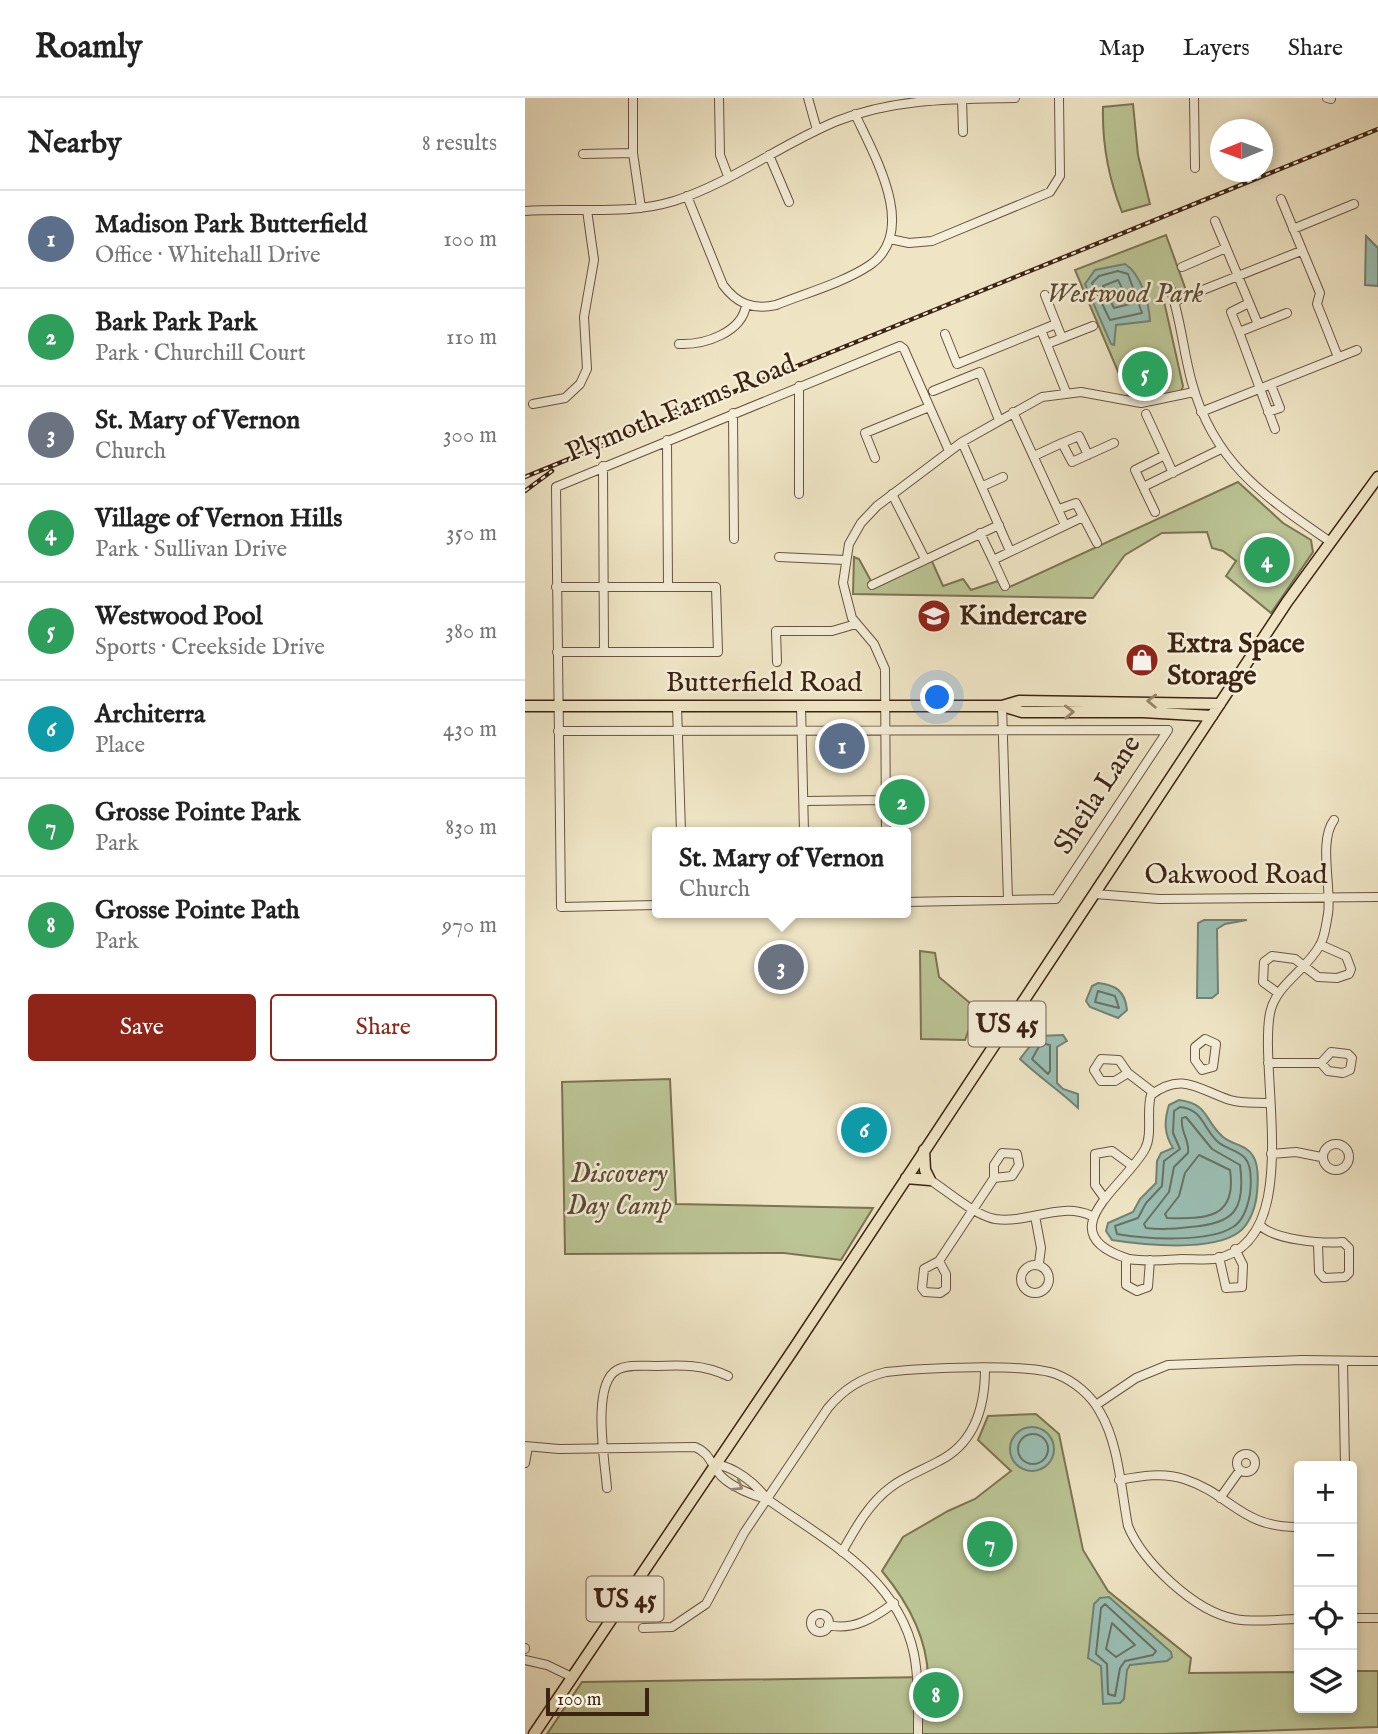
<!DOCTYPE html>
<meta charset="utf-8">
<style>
body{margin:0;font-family:"IM FELL English",serif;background:#f2f2f2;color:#222}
.controls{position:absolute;right:21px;bottom:21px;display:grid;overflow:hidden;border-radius:7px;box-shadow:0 4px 10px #0003}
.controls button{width:63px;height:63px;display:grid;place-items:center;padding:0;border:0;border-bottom:2px solid #e0e0e0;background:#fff;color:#222;font:35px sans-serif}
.compass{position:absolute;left:685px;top:21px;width:63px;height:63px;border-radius:50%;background:#fff;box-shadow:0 4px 10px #0003;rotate:269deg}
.scale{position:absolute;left:21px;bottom:18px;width:103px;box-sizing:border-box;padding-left:7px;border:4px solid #3c2312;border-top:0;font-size:19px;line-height:24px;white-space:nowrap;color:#3c2312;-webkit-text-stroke:5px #f5eed9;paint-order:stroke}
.you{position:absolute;left:413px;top:600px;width:24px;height:24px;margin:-18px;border:5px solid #fff;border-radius:50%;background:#1a73e8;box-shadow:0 0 0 10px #1a73e833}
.badge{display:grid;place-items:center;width:46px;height:46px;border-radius:50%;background:#8f2418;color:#fff;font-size:23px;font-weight:700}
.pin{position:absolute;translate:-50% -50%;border:4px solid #fff;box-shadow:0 2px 7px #0006}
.popup{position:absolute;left:127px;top:729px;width:259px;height:91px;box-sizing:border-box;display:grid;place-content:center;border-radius:7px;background:#fff;filter:drop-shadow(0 2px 5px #0005);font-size:23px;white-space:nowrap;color:#767676}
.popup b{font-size:26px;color:#222}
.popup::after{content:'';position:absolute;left:50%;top:100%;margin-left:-14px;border:14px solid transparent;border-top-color:#fff}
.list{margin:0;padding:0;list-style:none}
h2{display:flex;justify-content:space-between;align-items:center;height:91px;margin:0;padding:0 28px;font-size:30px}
h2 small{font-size:23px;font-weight:400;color:#767676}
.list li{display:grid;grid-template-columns:46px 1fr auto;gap:21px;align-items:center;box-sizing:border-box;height:98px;padding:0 28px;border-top:2px solid #e0e0e0}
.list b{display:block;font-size:26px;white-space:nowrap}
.list p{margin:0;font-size:23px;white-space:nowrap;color:#767676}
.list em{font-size:23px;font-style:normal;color:#767676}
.actions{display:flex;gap:14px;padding:21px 28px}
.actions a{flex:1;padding:16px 0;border:2px solid #8f2418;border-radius:7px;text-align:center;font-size:24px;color:#8f2418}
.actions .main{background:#8f2418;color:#fff}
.icon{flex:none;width:38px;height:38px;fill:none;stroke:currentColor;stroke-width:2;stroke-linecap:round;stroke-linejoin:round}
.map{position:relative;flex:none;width:853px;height:1636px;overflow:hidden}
header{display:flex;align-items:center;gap:42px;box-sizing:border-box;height:98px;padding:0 35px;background:#fff;border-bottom:2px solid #e0e0e0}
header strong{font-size:33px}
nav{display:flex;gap:38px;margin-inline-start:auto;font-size:24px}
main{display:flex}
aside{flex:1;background:#fff}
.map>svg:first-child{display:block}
.green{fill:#bbc494;stroke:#7c7453;stroke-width:2}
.water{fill:#9abfb4;stroke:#748173;stroke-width:2}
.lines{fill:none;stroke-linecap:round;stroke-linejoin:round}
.shore{stroke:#6b7163;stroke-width:2}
.minor-casing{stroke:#69543f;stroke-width:10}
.major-casing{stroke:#3c2312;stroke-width:13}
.minor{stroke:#f5eed9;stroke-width:8}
.major{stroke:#efe5c5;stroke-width:10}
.rail-casing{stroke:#3c2312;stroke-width:4.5}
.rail{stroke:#f5eed9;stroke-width:2;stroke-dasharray:5;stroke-linecap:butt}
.oneway{stroke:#96846c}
.oneway2{stroke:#988876}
.labels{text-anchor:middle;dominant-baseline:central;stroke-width:5;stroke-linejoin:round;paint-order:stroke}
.shield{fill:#f5eed9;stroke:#74604e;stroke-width:2}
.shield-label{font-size:26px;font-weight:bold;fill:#3c2312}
.park-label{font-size:28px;font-style:italic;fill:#5c4b32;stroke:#f5eed9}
.street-label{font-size:28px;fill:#3c2312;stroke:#f5eed9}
.poi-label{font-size:28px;font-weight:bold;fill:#3c2312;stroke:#f5eed9;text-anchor:start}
</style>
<header>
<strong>Roamly</strong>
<nav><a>Map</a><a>Layers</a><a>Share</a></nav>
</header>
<main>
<aside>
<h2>Nearby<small>8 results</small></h2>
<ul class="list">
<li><span class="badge" style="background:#5c6f8a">1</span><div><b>Madison Park Butterfield</b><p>Office · Whitehall Drive</p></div><em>100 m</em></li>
<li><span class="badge" style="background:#2e9e5b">2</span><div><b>Bark Park Park</b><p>Park · Churchill Court</p></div><em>110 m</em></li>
<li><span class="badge" style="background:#6b7280">3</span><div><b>St. Mary of Vernon</b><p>Church</p></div><em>300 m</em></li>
<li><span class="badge" style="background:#2e9e5b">4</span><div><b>Village of Vernon Hills</b><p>Park · Sullivan Drive</p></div><em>350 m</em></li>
<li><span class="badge" style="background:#2e9e5b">5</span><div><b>Westwood Pool</b><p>Sports · Creekside Drive</p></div><em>380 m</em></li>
<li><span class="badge" style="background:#0f9aa8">6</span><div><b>Architerra</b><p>Place</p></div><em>430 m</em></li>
<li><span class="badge" style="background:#2e9e5b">7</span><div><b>Grosse Pointe Park</b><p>Park</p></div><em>830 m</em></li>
<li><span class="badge" style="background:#2e9e5b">8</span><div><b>Grosse Pointe Path</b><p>Park</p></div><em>970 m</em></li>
</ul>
<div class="actions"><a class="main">Save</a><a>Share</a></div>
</aside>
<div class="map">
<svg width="853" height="1636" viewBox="0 0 853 1636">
<rect width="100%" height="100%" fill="#efe5c5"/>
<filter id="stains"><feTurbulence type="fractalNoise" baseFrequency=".00286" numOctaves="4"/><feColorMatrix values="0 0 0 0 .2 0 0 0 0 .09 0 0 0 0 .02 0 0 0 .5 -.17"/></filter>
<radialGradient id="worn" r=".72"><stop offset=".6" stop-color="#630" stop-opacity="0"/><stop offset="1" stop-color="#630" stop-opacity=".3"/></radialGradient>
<path class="green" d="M 608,6 L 613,57 L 625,106 L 597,114 C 583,79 577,47 578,9 Z
M 641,137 L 662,195 L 651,193 L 648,186 L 636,190 L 658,288 L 656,294 L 635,300 L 605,302 L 550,172 Z
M 713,384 L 758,425 L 786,442 L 788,454 L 746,515 L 701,478 L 711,463 L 698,453 L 687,450 L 682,434 L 637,435 L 600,457 L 568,500 L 328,496 L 329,459 L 334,461 L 346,483 L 343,485 L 346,491 L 406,461 L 418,488 L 438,481 L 446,492 L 473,483 L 478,492 Z
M 395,853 L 410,855 L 414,879 L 445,905 L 447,923 L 440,942 L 396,941 Z
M 145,981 L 151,1106 L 348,1110 L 316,1162 L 259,1155 L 40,1156 L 37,984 Z
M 511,1316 L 534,1336 L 558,1452 L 583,1493 L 666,1560 L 664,1575 L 774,1574 L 774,1610 L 827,1610 L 827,1573 L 853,1573 L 853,1629 L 639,1636 L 22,1636 L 57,1584 L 403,1579 C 402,1539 382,1503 357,1473 L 378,1439 L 423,1413 L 450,1401 L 486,1373 L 453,1342 L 463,1318 Z"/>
<path class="water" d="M 841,138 L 853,150 L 853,188 L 840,187 Z
M 600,166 C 616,176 624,205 625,223 L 591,227 L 589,247 L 586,246 L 560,186 L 570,172 Z
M 679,822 L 722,822 L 700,826 L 692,831 L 693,895 L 687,900 L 672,900 L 673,825 Z
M 573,885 C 591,887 600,893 602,912 L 593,920 L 565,909 L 561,903 L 567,888 Z
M 538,937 L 542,943 L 532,949 L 532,985 L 538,991 L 553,996 L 553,1010 C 534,992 514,979 495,961 L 513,938 Z
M 654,1002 C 684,1006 679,1022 697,1038 C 706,1047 721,1046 728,1058 C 734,1067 733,1085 732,1095 C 731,1108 725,1126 714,1134 C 688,1154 618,1147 587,1142 L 581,1133 L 583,1125 L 608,1114 L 615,1101 L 631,1085 L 632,1063 L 636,1055 L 648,1050 C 639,1036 639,1023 644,1007 Z
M485 1351a22 22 0 1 1 44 0a22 22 0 1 1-44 0Z
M 584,1499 L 646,1554 L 647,1559 L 642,1563 L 605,1567 L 602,1572 L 599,1601 L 595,1605 L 578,1606 L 576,1568 L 563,1560 L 569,1506 L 575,1500 Z"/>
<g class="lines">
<path class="shore" d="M 593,173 L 603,176 L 617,215 L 585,222 L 567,185 L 574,178 Z
M 593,182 L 605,206 L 589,210 L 578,188 Z
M 573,893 L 590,898 L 594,910 L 570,904 Z
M 516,945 L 525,947 L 525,973 L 523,976 L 507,961 Z
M 655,1009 C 678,1011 678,1031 693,1044 C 701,1051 713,1052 720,1060 C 727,1068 726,1087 725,1096 C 723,1107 718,1123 708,1129 C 684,1145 620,1141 592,1136 L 590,1128 L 613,1120 L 621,1105 L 637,1088 L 639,1063 L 655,1051 L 648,1035 L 649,1013 Z
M 661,1019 L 687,1051 L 715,1067 C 721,1112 709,1126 665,1129 C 650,1131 636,1132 621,1130 L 619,1126 L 644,1094 L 649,1069 L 663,1055 C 665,1042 655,1034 657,1020 Z
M 674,1057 L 705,1072 C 712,1121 681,1121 642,1120 L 640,1116 L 654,1098 L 660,1075 Z
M493 1351a15 15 0 1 1 30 0a15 15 0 1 1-30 0Z
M 580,1506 L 631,1553 L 628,1557 L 600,1563 L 595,1570 L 590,1598 L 583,1596 L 582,1566 L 571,1556 L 576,1510 Z
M 587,1525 L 610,1547 L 591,1559 L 581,1551 Z"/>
<defs>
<path id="minor" d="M 108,0 L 108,55 L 116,110
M 194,0 L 195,57 L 203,78
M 283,0 L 292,32
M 669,0 L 670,70
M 802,0 L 806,1
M 437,1 L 438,34
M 58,56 L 108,55
M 244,57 L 264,104
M 162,98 L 198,187 C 212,206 228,212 251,207 C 281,195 318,185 345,167 C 394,133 349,57 330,16
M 756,101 L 795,195 L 792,206 L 813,259
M 0,113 C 49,109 101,118 149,103 C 206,85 256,46 312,23 C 369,0 430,1 490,0
M 690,123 L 733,226
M 768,131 L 829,106
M 365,141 L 384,145 L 407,143 L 525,94 L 535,78 L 534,0
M 657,169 L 701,150
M 645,190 C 656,221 658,253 667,285 C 689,365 739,398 804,443
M 520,197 L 537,240
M 650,203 L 776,153
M 516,232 L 541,294
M 714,234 L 706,214 L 724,205
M 420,236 L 432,266 L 531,226
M 154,246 C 179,247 217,235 221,207
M 522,246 L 568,228
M 274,288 L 274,396
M 408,293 L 455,274 L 474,322
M 8,306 L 40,300 L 55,286 L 62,271 L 59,219 L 69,162 L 62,112
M 488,314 L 540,427
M 676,314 L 832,252
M 743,314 L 755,310 L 746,287
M 208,315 L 209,441
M 621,316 L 648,375
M 750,331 L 714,234 L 762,215
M 142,342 L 143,488
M 437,344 L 485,453
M 537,345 L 554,338 L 563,357
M 509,358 L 537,345 L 547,364 L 589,345
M 350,360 L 340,335 L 404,309
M 78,368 L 79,554
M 458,388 L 478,379
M 618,389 L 696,351
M 367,396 L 400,461
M 534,411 L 551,405 L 572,445
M 630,414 L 610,372 L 640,357
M 455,435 L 468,462
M 254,459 L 320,462
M 347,487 L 474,427
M 480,488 L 468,462 L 558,419
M 31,489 L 191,489 L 193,554 L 32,554
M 252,564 L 251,533 L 307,533 L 331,526
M 152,608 L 156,734
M 276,608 L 279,734
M 477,608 L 483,802
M 33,633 L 643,632 L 531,801 L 380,804
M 279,703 L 360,702
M 361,734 L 360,571 L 349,546 L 327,520 L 318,485 L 324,446 L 336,425 L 352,408 L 437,344 L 517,299 L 556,294 L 616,305 L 669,294
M 570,796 L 634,801 L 853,799
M 132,807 L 36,809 L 31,389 L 375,248 L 379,251 L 424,353
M 753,895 L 738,884 L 739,864 L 747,858 L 770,861 L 793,879 L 812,880 L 824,876 L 826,871 L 821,858 L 796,847
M 680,941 L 691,946 L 688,969 L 677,972 L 670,962 L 670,949 Z
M 806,954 L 823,956 L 827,960 L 825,972 L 818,975 L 803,973 L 796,965 Z
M 743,965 L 796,965
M 603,975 L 590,983 L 576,983 L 569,972 L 576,961 L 594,962 L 603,975 L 629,995
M 744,1005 C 731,1004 718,1006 705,1002 C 674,992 657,973 626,997 C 621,1013 628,1036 620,1051 C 600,1088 521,1135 604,1161 C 622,1164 640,1162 657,1161 C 668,1161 679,1162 689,1161 C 781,1146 733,978 745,915 C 751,886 781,873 795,847 C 800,839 801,826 803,816 C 807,790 793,743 809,722
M798 1059a13 13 0 1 1 26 0a13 13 0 1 1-26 0Z
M 746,1056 L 771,1054 L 796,1059
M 405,1082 C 424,1094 449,1117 470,1121 C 503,1126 535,1103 567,1118
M 580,1101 L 570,1087 L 570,1056 L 587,1053 L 606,1067
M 510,1118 L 516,1150 L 514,1165
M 735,1127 C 748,1142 799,1146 818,1144 L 824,1150 L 824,1175 L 820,1179 L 799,1180 L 794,1174 L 793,1146
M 694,1159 L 701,1190 L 717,1189 L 718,1167 L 710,1151
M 601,1160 L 601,1187 L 612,1193 L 623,1189 L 625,1162
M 414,1163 L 421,1176 L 421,1191 L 415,1195 L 400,1194 L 397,1190 L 399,1171 L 414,1163 L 469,1080 L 469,1067 L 477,1055 L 492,1056 L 494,1067 L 487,1078 L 469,1080
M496 1181a14 14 0 1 1 28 0a14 14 0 1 1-28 0Z
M 818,1263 L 820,1368
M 571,1307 L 611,1280 L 643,1267 L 777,1262 L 853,1263
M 0,1348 L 34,1351 L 170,1349 C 185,1355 186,1367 196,1378 C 207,1389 228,1398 242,1401
M712 1365a9 9 0 1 1 18 0a9 9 0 1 1-18 0Z
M 0,1365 L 3,1349
M 190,1366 C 210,1369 230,1385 242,1401 C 301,1443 373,1479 389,1556 C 394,1582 393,1610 393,1636
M 594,1382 C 616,1378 638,1374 659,1381 C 706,1396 716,1430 774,1429
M 82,1390 C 80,1364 66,1286 92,1272 C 102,1266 118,1268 130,1268 C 157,1267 178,1266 203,1278
M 695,1400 L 715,1372
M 317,1454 C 330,1431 344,1405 366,1389 C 380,1378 398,1372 414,1363 C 450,1345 460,1308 460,1271
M286 1525a9 9 0 1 1 18 0a9 9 0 1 1-18 0Z
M 827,1520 L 853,1520
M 303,1527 C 328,1533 349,1520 369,1505
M 118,1530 L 147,1529 L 181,1506 L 219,1435 L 303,1310 C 319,1291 336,1280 361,1274 C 397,1270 501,1265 531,1276 C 549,1283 566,1297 575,1314 C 594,1346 596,1392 603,1428 C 618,1464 669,1513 710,1521 C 730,1525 753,1521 774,1521
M 0,1550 L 0,1551
M 0,1562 L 22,1567 L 47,1579"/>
<path id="major" d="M 0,608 L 477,608 L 494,603 L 695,606
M 477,608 L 497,614 L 618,614 L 687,618
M 381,1080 L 405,1082 L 400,1072 L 399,1052
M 9,1636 L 270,1249 L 762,504 L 853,379"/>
</defs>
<use href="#minor" class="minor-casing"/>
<use href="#major" class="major-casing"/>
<use href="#minor" class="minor"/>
<use href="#major" class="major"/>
<defs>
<path id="rail" d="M 0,379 L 853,31
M 0,393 L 27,373"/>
</defs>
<use href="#rail" class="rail-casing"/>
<use href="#rail" class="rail"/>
</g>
<defs><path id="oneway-chevron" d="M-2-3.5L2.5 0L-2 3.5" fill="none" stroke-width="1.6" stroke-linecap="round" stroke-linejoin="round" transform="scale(1.75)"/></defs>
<g class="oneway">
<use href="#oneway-chevron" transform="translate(627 603) rotate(-178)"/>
<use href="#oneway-chevron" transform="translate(544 614) rotate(-1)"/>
</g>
<use class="oneway2" href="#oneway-chevron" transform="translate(213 1388) rotate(32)"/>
<defs>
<symbol id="school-disc" viewBox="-11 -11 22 22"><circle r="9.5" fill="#8f2418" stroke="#f5eed9"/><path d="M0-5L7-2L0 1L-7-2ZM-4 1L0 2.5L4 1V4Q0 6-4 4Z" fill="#fff"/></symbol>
<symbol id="shop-disc" viewBox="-11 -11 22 22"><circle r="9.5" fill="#8f2418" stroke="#f5eed9"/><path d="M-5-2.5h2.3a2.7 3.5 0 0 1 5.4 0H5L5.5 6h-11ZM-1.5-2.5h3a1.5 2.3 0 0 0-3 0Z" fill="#fff"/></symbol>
</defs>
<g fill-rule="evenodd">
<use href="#school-disc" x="390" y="499" width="38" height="38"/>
<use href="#shop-disc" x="598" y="543" width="38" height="38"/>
</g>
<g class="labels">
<g class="shield">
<rect x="443.5" y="903.5" width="77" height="45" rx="5"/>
<rect x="61.5" y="1478.5" width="77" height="45" rx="5"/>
</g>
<g class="shield-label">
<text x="482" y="926">US 45</text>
<text x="100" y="1501">US 45</text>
</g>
<g class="park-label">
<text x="600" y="196">Westwood Park</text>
<text x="94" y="1076">Discovery<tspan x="94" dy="32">Day Camp</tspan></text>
</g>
<g class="street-label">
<text transform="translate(156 311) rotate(-22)">Plymoth Farms Road</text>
<text x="239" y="585">Butterfield Road</text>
<text transform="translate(573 697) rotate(-57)">Sheila Lane</text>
<text x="711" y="777">Oakwood Road</text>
</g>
<g class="poi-label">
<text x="434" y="518">Kindercare</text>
<text x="642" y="546">Extra Space<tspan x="642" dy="32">Storage</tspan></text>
</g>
</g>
<rect width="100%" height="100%" filter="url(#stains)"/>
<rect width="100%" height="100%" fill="url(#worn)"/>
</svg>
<div class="controls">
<button>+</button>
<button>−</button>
<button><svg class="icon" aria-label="locate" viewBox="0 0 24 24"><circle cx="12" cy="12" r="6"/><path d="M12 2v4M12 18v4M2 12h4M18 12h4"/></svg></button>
<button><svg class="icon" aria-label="layers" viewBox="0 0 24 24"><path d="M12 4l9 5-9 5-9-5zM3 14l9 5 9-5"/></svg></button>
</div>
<svg class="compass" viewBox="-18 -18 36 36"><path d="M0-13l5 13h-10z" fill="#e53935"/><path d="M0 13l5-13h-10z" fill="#767676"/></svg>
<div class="scale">100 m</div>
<div class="you"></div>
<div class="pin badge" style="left:317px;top:648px;background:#5c6f8a">1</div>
<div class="pin badge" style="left:377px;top:704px;background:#2e9e5b">2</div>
<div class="pin badge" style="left:256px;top:869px;background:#6b7280">3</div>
<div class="popup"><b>St. Mary of Vernon</b>Church</div>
<div class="pin badge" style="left:742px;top:462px;background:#2e9e5b">4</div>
<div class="pin badge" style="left:620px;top:276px;background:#2e9e5b">5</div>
<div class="pin badge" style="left:339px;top:1032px;background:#0f9aa8">6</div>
<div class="pin badge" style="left:465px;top:1446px;background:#2e9e5b">7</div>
<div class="pin badge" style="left:411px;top:1597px;background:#2e9e5b">8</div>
</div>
</main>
